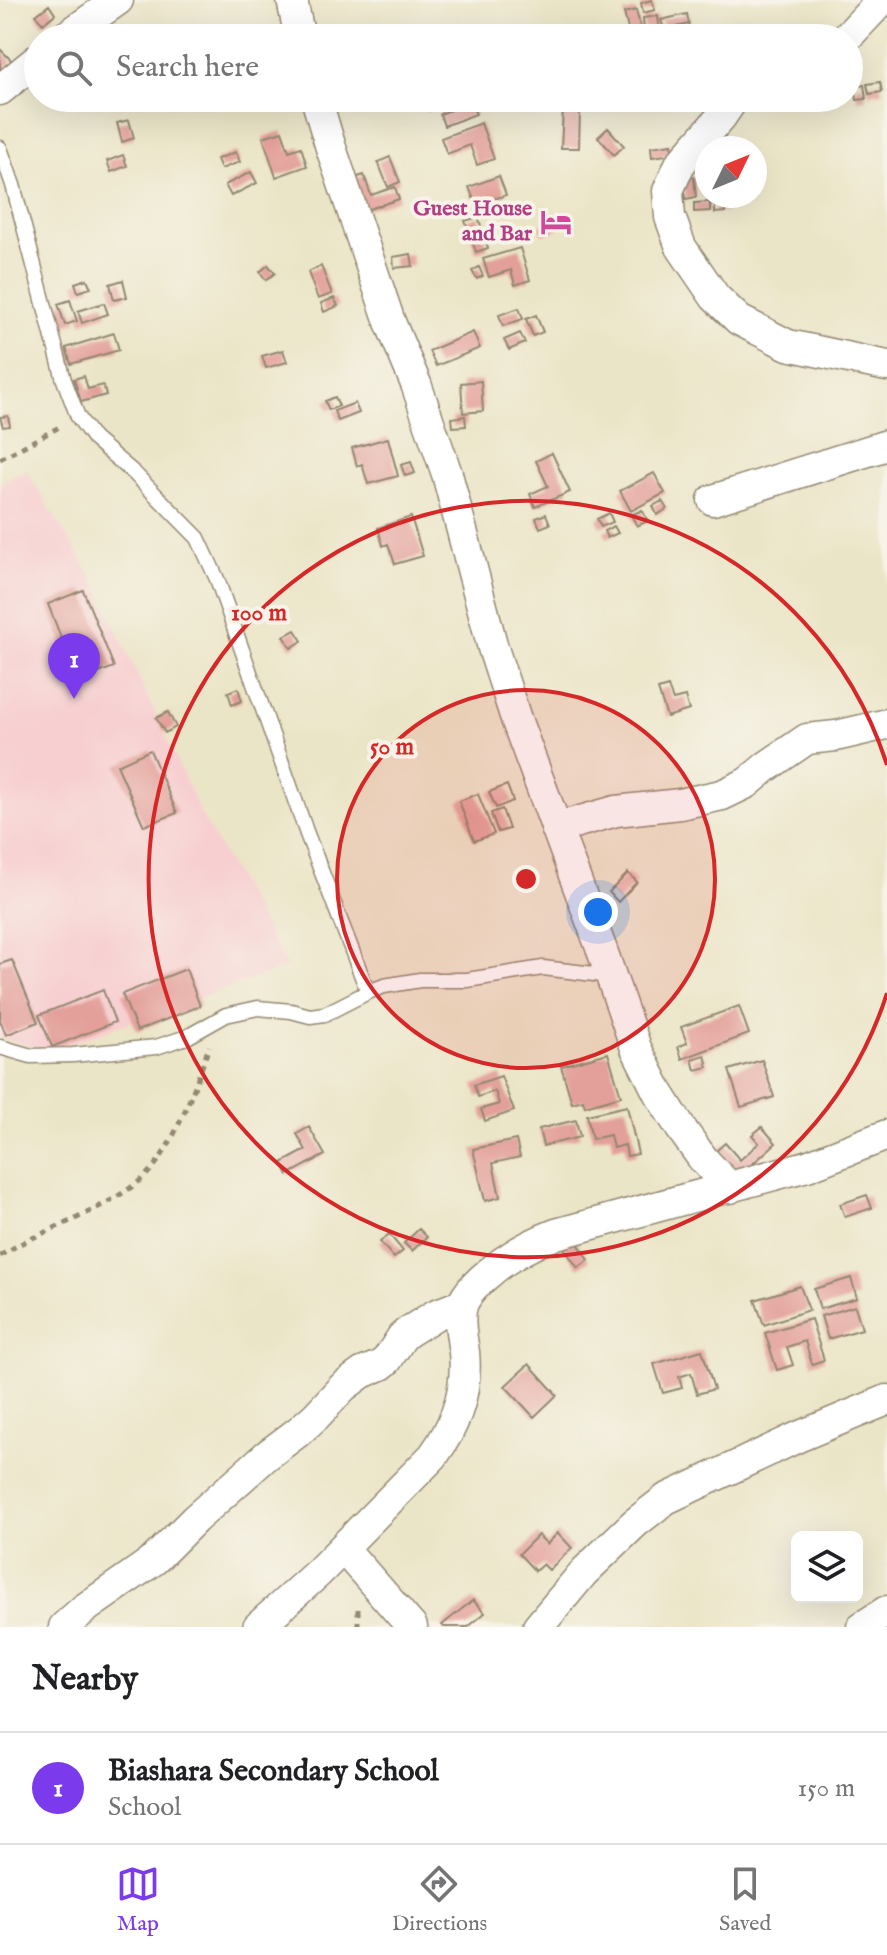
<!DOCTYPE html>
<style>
body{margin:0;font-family:"IM FELL English",serif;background:#f2f2f2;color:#202124}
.controls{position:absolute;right:24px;bottom:24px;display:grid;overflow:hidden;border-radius:12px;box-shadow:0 8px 32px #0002}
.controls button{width:72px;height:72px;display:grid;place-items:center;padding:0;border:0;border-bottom:2px solid #e0e0e0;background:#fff;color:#202124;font:40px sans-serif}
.compass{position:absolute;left:695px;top:136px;width:72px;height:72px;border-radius:50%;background:#fff;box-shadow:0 8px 32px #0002;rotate:47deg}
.you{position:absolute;left:598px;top:912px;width:28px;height:28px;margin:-20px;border:6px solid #fff;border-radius:50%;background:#1a73e8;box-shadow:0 0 0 12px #1a73e833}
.badge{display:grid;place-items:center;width:52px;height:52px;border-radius:50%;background:#7c3aed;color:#fff;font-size:26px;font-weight:700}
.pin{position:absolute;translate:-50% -66px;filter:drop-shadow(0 2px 4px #0008)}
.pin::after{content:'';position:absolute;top:42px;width:28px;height:24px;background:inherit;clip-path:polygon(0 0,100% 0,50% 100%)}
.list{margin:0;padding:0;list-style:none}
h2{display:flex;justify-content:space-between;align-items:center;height:104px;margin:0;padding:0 32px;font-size:34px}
h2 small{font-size:26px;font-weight:400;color:#757577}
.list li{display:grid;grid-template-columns:52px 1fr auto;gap:24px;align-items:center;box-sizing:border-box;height:112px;padding:0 32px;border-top:2px solid #e0e0e0}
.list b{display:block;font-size:30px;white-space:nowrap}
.list p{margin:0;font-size:26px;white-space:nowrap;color:#757577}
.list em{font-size:26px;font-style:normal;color:#757577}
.icon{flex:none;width:44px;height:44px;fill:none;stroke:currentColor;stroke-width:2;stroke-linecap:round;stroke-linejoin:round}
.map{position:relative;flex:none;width:887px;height:1627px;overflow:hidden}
.search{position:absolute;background:#fff;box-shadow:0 8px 32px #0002;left:24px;right:24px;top:24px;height:88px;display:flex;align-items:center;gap:20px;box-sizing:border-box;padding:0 28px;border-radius:44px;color:#757577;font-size:30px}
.sheet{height:216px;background:#fff}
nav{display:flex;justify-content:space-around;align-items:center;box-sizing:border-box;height:112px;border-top:2px solid #e0e0e0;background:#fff;font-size:22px;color:#757577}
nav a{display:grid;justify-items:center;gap:4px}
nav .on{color:#7c3aed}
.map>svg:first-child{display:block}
.built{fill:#f7cfd0}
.building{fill:#e39f99}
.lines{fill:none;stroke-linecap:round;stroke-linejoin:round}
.service-casing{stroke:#938872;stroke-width:17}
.minor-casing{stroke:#938872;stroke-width:33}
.path{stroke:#938872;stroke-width:5;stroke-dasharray:6 6;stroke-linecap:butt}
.service{stroke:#fff;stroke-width:14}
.minor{stroke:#fff;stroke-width:30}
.ring{fill:none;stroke:#d62828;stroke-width:4}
.labels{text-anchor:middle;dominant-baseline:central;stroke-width:8;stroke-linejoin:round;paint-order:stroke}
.hotel-label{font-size:22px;font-weight:bold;fill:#b23c85;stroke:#f7f3e8;text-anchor:end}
.centre{fill:#d62828;stroke:#f7f3e8;stroke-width:4}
.ring-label{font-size:24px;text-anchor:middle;font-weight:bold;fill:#d62828;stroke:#f7f3e8;stroke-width:8;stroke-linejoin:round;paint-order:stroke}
</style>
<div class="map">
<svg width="887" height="1627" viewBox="0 0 887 1627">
<rect width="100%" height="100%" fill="#f7f3e8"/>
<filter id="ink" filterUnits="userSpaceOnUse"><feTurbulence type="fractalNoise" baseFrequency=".0125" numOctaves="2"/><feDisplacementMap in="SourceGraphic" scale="16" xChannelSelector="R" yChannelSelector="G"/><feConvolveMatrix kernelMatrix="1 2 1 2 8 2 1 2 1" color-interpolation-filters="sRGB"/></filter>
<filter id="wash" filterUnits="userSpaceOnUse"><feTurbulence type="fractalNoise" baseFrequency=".006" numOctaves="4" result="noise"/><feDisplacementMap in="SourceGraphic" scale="32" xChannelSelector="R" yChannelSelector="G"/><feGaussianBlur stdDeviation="1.8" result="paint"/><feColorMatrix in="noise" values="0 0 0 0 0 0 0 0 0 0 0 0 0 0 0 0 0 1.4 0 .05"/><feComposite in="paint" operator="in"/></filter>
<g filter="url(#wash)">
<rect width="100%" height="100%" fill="#ebe5c7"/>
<path class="built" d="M 26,470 L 94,580 L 203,818 L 287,967 L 49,1051 L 0,1038 L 0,483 Z"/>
<g id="blocks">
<path class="building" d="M 652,0 L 655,10 L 643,13 L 641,3 Z
M 49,5 L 55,14 L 43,24 L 36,15 Z
M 636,10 L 641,30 L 629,33 L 624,13 Z
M 687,14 L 689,24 L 664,30 L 661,20 Z
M 658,16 L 659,27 L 644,29 L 643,18 Z
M 196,29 L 200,36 L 191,38 L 188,32 Z
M 0,49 L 12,61 L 0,73 Z
M 880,82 L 882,92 L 869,94 L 867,84 Z
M 864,85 L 866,99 L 857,100 L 855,87 Z
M 424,98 L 442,98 L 444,104 L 429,111 Z
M 452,98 L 469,98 L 476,114 L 444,126 L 440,114 L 456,108 Z
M 503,98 L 514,98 L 516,103 L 505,106 Z
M 604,98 L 624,98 L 623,105 L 604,101 Z
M 563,109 L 580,109 L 579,148 L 561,148 Z
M 129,120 L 134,138 L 122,142 L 117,123 Z
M 481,123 L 494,159 L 477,165 L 470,145 L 447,154 L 441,138 Z
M 608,128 L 624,146 L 614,155 L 598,137 Z
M 282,131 L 289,151 L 301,147 L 307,166 L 276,177 L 263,137 Z
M 672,144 L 673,154 L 652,157 L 651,147 Z
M 236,152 L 240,162 L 221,169 L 217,159 Z
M 123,155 L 127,166 L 111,172 L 107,161 Z
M 390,157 L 400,182 L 388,187 L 378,162 Z
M 251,172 L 257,183 L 231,196 L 225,185 Z
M 364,175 L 371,195 L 395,187 L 399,199 L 363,211 L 352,179 Z
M 499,176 L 506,195 L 476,205 L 469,187 Z
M 694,177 L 696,197 L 686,199 L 683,178 Z
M 715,196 L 725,196 L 725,212 L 715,213 Z
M 710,202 L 710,211 L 694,212 L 694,203 Z
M 478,217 L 488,248 L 476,252 L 465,221 Z
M 556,220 L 559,229 L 543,235 L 540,226 Z
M 520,248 L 530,280 L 515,285 L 511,270 L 489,277 L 483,259 Z
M 411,254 L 413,266 L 394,268 L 393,257 Z
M 268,265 L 275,273 L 266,280 L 260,272 Z
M 321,266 L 332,294 L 318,299 L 308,272 Z
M 479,267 L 483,276 L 477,279 L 472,271 Z
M 87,279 L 91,288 L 78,292 L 75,283 Z
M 123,280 L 127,297 L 114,300 L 110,284 Z
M 334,298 L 338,306 L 324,312 L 321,303 Z
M 70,300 L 77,321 L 65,325 L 58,304 Z
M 104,303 L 108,314 L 82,323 L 78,311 Z
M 519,308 L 523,319 L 503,326 L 499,315 Z
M 536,315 L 543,332 L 533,336 L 526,319 Z
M 473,332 L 480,348 L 436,366 L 429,351 Z
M 114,333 L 119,350 L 71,364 L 66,348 Z
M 520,333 L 525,343 L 509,350 L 504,340 Z
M 283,350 L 287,362 L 266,368 L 262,356 Z
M 84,376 L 88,389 L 103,385 L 106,395 L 81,402 L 74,379 Z
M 481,381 L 483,411 L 463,413 L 461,383 Z
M 335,397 L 339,406 L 329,410 L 325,401 Z
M 355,403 L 359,413 L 338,421 L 334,411 Z
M 8,416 L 10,426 L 3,427 L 0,417 Z
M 465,416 L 466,426 L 453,427 L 452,418 Z
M 388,438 L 398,476 L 368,484 L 362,464 L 357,466 L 352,448 Z
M 552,453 L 570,492 L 535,507 L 530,494 L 548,486 L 536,461 Z
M 411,462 L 415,473 L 405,476 L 401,465 Z
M 654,473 L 665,493 L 631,511 L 620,491 Z
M 662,501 L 667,509 L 657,515 L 653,506 Z
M 642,510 L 648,521 L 637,526 L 631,515 Z
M 609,513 L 613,522 L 601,527 L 597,519 Z
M 546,514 L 550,524 L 540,528 L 536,518 Z
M 411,517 L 423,556 L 395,564 L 388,544 L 383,546 L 378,528 Z
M 614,526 L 618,533 L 607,538 L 604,531 Z
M 83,590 L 114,667 L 78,681 L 48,604 Z
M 295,630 L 302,641 L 291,648 L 284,636 Z
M 668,687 L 673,700 L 685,697 L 689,710 L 667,717 L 658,690 Z
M 238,688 L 242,701 L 232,705 L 228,692 Z
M 168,712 L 176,727 L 165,733 L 156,718 Z
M 150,750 L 177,813 L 144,826 L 117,765 Z
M 507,785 L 513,801 L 496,808 L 489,792 Z
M 478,794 L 494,834 L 474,841 L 459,801 Z
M 502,809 L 509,829 L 498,832 L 491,813 Z
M 628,873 L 637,882 L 618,902 L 609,892 Z
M 12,960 L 38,1022 L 6,1035 L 0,1020 L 0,964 Z
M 186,969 L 200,1006 L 137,1031 L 122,994 Z
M 103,990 L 115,1022 L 52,1047 L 39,1015 Z
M 739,1006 L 749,1034 L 682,1059 L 678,1047 L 687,1043 L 681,1027 Z
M 608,1053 L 621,1096 L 585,1106 L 583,1100 L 572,1103 L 561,1066 Z
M 705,1055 L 708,1067 L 695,1070 L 692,1059 Z
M 762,1060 L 774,1097 L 741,1107 L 729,1070 Z
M 501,1076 L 514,1111 L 485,1121 L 481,1109 L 499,1104 L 495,1091 L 478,1097 L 474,1085 Z
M 627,1106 L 638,1154 L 627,1156 L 625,1145 L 613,1148 L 610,1135 L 592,1139 L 587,1115 Z
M 576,1120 L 580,1137 L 543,1146 L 539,1129 Z
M 309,1127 L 325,1155 L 288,1175 L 282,1163 L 306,1150 L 297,1134 Z
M 762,1127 L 776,1143 L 738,1177 L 715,1152 L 725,1143 L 740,1160 L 759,1143 L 752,1135 Z
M 516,1140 L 520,1157 L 493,1163 L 500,1197 L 485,1201 L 473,1149 Z
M 867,1195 L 872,1208 L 845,1217 L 840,1204 Z
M 419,1229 L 427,1237 L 412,1251 L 404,1243 Z
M 389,1234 L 403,1251 L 394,1258 L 380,1242 Z
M 573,1236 L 589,1260 L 578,1268 L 561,1244 Z
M 851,1278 L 857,1298 L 820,1309 L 814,1289 Z
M 800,1286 L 809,1310 L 764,1325 L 755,1300 Z
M 855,1306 L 862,1329 L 828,1339 L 821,1316 Z
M 811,1319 L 824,1360 L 812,1364 L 805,1341 L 787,1347 L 793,1365 L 777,1370 L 765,1333 Z
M 702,1350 L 714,1389 L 697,1394 L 691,1373 L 679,1377 L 682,1388 L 663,1393 L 654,1364 Z
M 529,1364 L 557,1395 L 534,1417 L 505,1386 Z
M 558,1533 L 572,1548 L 549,1570 L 543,1564 L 535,1571 L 519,1554 L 538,1535 L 547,1544 Z
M 473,1600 L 485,1613 L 468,1627 L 444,1627 L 442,1625 Z"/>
</g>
</g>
<g filter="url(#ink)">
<use href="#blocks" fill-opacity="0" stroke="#938872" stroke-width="2"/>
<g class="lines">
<defs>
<path id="service" d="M 0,148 L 13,185 L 64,380 L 78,417 L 94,439 L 134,473 L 198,538 L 217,579 L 307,834 L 368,992
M 0,1047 L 31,1056 L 73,1055 L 156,1047 L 187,1037 L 226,1015 L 258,1008 L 291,1011 L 310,1016 L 325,1014 L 368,992 L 384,986 L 420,980 L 467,980 L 543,968 L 611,976"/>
<path id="minor" d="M 292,0 L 300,38
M 64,38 L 118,0
M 844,38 L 851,33 L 882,0
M 0,90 L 38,59
M 316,98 L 331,148 L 390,322 L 416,384 L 447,474 L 493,648 L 516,719 L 603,953 L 636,1048 L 658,1092 L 680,1127 L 703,1159 L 730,1188
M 734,98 L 721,117 L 680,164 L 668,191 L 670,217 L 681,247 L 715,297 L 739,320 L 788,345 L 887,366
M 713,500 L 887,445
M 556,828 L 616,811 L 680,804 L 722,795 L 747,783 L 766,767 L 807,739 L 836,736 L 887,724
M 343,1548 L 412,1627
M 64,1627 L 84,1609 L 154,1560 L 195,1519 L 266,1456 L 298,1432 L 316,1416 L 343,1387 L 362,1373 L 381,1365 L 387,1360 L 402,1337 L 408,1332 L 435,1315 L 461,1305
M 258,1627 L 319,1572 L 433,1456 C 456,1425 468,1391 464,1352 C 462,1337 457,1317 463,1303 C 467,1293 475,1286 482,1279 C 505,1258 527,1245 556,1234 L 807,1166 L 887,1135
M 538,1627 L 584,1572 L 635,1523 L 666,1499 L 798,1437 L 887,1400
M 862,1627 L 887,1611"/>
</defs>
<use href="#service" class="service-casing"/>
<use href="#minor" class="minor-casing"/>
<path class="path" d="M 0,459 L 63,425
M 0,1256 C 24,1240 51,1230 77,1218 C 101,1206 130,1192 149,1172 C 174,1147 198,1080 209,1046
M 358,1627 L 358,1608"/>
<use href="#service" class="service"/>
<use href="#minor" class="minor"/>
</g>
</g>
<circle cx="526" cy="879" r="189" fill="#d62828" fill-opacity=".12"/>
<g class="ring">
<circle cx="526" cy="879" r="189"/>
<path d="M887 993A378 378 0 1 1 887 765"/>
</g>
<defs>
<symbol id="hotel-bare" viewBox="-9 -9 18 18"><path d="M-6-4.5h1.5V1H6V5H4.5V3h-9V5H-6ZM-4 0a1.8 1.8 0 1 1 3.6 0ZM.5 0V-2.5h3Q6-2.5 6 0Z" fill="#d1479c" stroke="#f7f3e8" stroke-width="2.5" paint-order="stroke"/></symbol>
</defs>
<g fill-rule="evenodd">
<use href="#hotel-bare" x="534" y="200" width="44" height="44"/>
</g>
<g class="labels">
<g class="hotel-label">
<text x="532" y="209">Guest House<tspan x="532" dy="25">and Bar</tspan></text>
</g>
</g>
<circle cx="526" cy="879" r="12" class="centre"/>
<g class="ring-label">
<text x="259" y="620">100 m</text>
<text x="392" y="754">50 m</text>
</g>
</svg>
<div class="controls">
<button><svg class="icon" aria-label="layers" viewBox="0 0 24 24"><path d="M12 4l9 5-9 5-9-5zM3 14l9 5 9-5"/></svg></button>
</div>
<svg class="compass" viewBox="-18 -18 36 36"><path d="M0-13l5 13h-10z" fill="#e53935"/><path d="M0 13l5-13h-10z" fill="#757577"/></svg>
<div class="you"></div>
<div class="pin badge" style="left:74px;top:699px">1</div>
<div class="search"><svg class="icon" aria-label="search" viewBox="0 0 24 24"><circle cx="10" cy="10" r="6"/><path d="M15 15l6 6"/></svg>Search here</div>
</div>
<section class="sheet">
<h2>Nearby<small></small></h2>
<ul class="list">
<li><span class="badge">1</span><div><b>Biashara Secondary School</b><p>School</p></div><em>150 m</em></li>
</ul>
</section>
<nav>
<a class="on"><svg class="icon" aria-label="map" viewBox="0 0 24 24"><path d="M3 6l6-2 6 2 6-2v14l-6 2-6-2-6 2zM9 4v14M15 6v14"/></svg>Map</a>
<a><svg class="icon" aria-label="directions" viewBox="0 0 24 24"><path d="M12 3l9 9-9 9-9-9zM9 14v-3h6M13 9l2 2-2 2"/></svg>Directions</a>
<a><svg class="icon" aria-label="saved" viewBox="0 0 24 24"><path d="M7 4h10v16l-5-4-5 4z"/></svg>Saved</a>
</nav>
